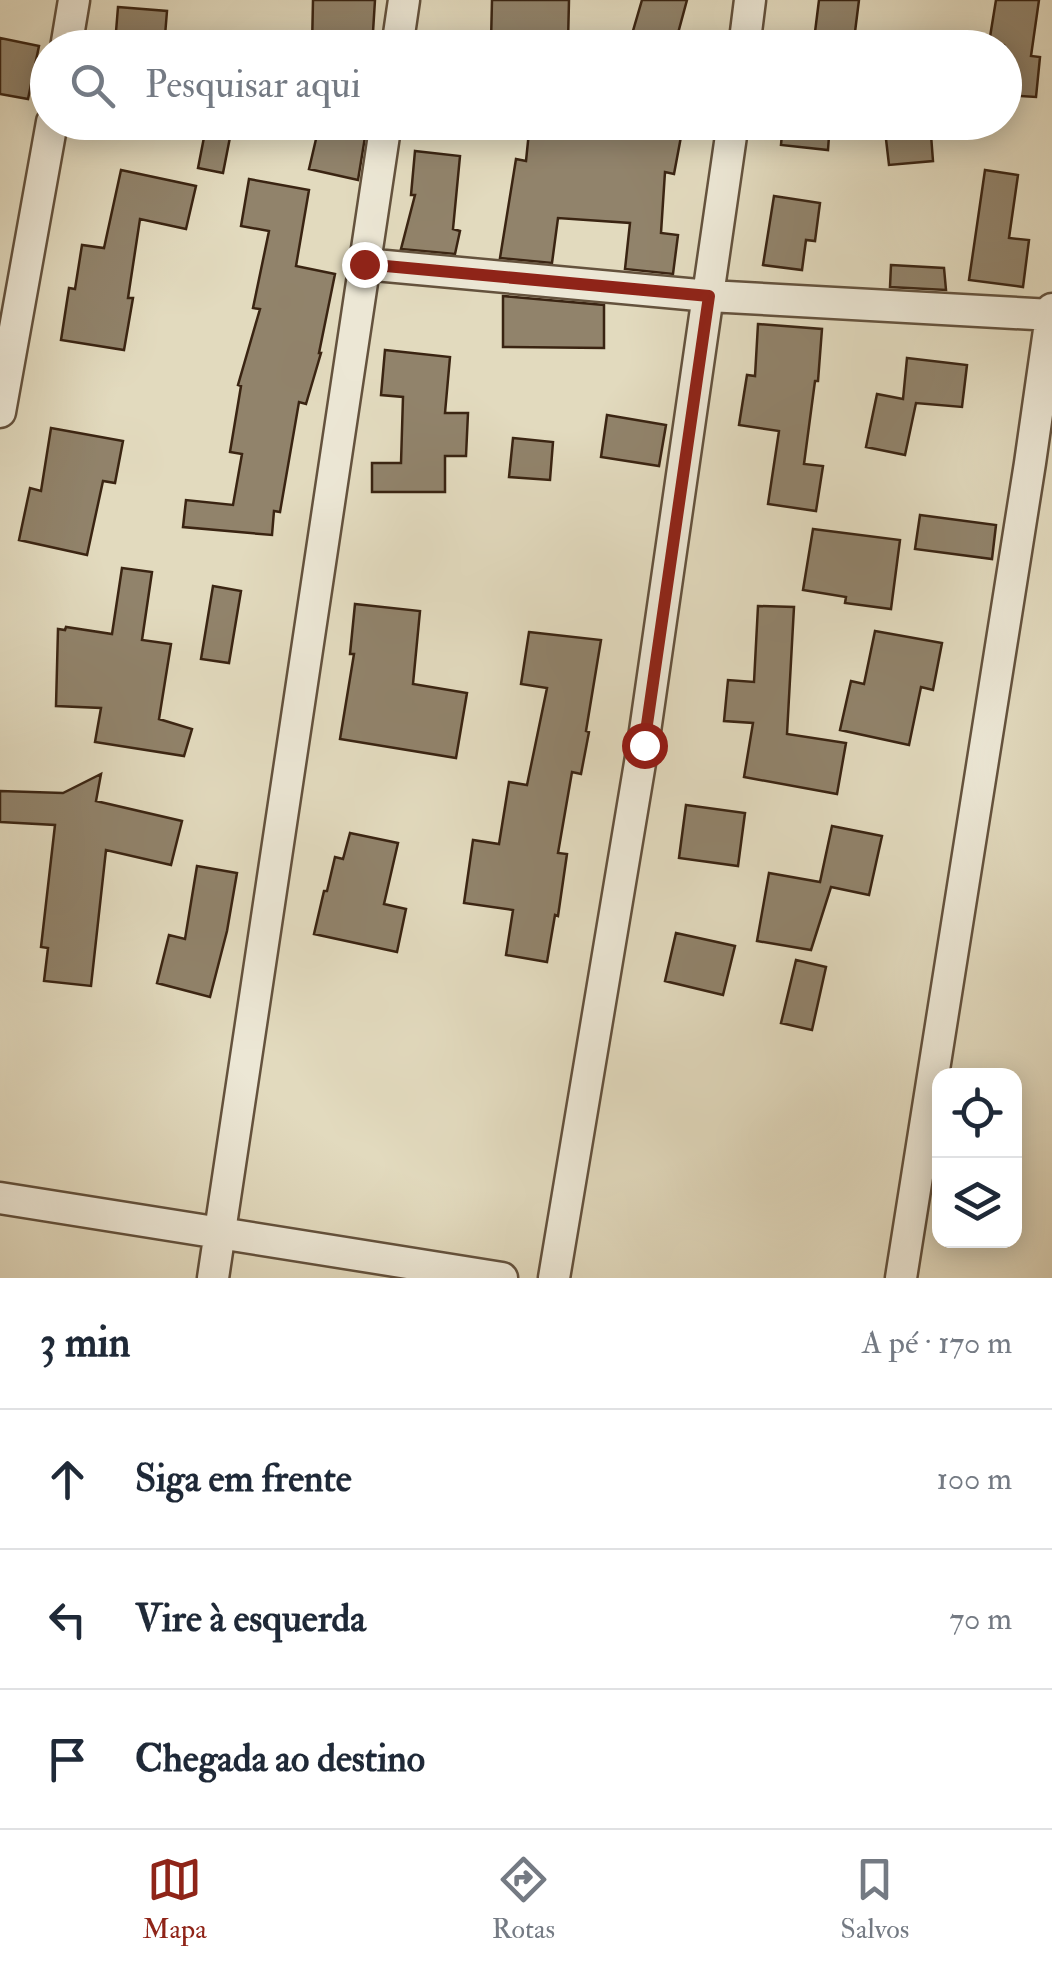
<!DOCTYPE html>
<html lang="pt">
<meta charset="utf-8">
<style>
body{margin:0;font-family:"IM FELL Double Pica",serif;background:#f6f6f7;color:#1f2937}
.controls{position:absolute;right:30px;bottom:30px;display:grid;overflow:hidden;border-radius:20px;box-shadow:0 5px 25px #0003}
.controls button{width:90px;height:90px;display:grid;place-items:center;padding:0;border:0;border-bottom:2px solid #e0e1e3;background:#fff;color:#1f2937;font:50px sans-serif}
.stop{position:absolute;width:30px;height:30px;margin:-22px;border:8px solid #8f2418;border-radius:50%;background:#fff}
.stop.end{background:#8f2418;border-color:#fff;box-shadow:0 2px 10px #0008}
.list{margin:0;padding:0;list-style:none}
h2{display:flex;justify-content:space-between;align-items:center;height:130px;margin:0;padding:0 40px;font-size:42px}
h2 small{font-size:32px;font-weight:400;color:#747a83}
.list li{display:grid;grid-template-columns:65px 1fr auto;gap:30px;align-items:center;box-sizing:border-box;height:140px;padding:0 40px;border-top:2px solid #e0e1e3}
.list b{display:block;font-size:38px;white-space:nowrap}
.list em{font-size:32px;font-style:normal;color:#747a83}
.icon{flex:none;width:55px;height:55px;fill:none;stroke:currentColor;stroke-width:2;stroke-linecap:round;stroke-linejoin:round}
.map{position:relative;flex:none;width:1052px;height:1278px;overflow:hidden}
.search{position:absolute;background:#fff;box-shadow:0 5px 25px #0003;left:30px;right:30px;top:30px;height:110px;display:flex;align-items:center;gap:25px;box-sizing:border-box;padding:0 35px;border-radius:55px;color:#747a83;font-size:38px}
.sheet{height:550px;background:#fff}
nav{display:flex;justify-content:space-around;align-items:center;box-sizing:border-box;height:140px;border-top:2px solid #e0e1e3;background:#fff;font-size:28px;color:#747a83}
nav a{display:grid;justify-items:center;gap:5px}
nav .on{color:#8f2418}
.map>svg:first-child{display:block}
.building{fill:#91836b;stroke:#3a2412;stroke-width:2.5}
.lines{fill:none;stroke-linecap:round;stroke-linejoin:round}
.minor-casing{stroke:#64523d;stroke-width:35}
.minor{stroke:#ece7d5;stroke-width:30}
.route{stroke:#8f2418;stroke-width:12}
</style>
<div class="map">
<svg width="1052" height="1278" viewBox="0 0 1052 1278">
<rect width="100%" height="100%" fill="#e2dabe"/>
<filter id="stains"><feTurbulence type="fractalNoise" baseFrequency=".002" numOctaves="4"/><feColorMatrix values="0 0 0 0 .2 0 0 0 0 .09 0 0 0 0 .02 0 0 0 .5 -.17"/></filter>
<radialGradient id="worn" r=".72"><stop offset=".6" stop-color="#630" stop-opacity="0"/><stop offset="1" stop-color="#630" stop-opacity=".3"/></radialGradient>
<path class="building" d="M 313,0 L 375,0 L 372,48 L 312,48 Z
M 492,0 L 569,0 L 568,43 L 491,42 Z
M 642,0 L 687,0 L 674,48 L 628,48 Z
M 819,0 L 859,0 L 853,48 L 813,48 Z
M 996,0 L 1039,0 L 1031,56 L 1040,57 L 1036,97 L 1004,95 L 1004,45 L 989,43 Z
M 118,7 L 167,11 L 164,48 L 115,44 Z
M 0,38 L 39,46 L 28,99 L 0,94 Z
M 207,122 L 233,122 L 223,173 L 198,168 Z
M 320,122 L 366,131 L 358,180 L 309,169 Z
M 530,122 L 662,122 L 683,126 L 674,174 L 665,172 L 661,233 L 678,235 L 673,274 L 625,269 L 630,223 L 558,218 L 552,263 L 500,258 L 516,159 L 526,161 Z
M 783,122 L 830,122 L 828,150 L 781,145 Z
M 884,122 L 930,122 L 933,161 L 889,165 Z
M 415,151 L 460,156 L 453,229 L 460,231 L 455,254 L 401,249 L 415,195 L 411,195 Z
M 121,170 L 196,186 L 186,229 L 140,219 L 128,298 L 133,298 L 124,350 L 61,340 L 69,288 L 75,289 L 82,245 L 104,248 Z
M 985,170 L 1018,175 L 1009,238 L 1029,240 L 1023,287 L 969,280 Z
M 249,179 L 309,190 L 296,266 L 335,274 L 319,353 L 321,353 L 306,404 L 299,402 L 280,512 L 274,511 L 272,535 L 183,527 L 186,500 L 233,505 L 242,454 L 230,452 L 241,386 L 238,385 L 260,309 L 253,308 L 269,231 L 241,226 Z
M 774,196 L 820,203 L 815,241 L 806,240 L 802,270 L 763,265 Z
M 891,265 L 944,268 L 946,290 L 890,287 Z
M 503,296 L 604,305 L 604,348 L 503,347 Z
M 758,324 L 822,329 L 818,381 L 815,381 L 804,464 L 823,466 L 816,511 L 768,504 L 779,431 L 739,425 L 747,375 L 755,376 Z
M 385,350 L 450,357 L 445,413 L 468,413 L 466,456 L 445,456 L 445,492 L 372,492 L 372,463 L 401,463 L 403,397 L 381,395 Z
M 907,358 L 967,365 L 962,407 L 916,403 L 905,455 L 866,447 L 877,394 L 903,399 Z
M 607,415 L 666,425 L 659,466 L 601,457 Z
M 51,428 L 123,441 L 115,483 L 103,481 L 87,555 L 19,540 L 30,488 L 41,491 Z
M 513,438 L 553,442 L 550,480 L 509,477 Z
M 920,515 L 996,525 L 992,559 L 915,549 Z
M 813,529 L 900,540 L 891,609 L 845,603 L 846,597 L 803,590 Z
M 122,568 L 152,572 L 142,640 L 171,644 L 159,719 L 192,729 L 184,756 L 95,742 L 101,708 L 56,706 L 58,629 L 65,630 L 66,627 L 112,634 Z
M 213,586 L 241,591 L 229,663 L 201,659 Z
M 355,604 L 420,611 L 413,684 L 467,693 L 456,758 L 340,739 L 354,654 L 350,654 Z
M 758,606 L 794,607 L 787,734 L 846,743 L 837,794 L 744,777 L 753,723 L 724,721 L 728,680 L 754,682 Z
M 875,631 L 942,643 L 933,690 L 921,687 L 909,745 L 840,730 L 851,681 L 864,684 Z
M 529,632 L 601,640 L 586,731 L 589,732 L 581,774 L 572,772 L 558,853 L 567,854 L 558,916 L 555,915 L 547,962 L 506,955 L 513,910 L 464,903 L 473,840 L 499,844 L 509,782 L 527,785 L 547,688 L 521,684 Z
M 101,774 L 96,801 L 182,821 L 171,865 L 106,850 L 91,986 L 44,981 L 48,948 L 41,947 L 55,825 L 0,822 L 0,791 L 63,793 Z
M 686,805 L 745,813 L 738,866 L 679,858 Z
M 832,826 L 882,836 L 869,895 L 831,887 L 811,950 L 757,941 L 769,873 L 820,882 Z
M 350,833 L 398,843 L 384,904 L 406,909 L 397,952 L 314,934 L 324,891 L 327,891 L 335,857 L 343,859 Z
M 197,866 L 237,873 L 227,931 L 210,997 L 157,983 L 169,935 L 185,939 Z
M 676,933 L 735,946 L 723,995 L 665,981 Z
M 796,960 L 826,967 L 812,1030 L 781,1023 Z"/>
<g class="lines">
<defs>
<path id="minor" d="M 66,48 L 74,0
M 397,48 L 404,0
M 744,48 L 750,0
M 364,264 L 709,296 L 1052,315
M 0,412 L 52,122
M 0,1198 L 502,1278
M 213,1278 L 386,122
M 554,1278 L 643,745 L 733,122
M 901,1278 L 1030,463 L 1052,309"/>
</defs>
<use href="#minor" class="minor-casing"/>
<use href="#minor" class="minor"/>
</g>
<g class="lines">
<path class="route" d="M 364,264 L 709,296 L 644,745"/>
</g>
<rect width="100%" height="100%" filter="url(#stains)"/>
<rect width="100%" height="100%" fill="url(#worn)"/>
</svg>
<div class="controls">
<button><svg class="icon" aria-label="locate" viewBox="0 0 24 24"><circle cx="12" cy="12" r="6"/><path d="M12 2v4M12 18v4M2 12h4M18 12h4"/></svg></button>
<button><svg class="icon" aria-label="layers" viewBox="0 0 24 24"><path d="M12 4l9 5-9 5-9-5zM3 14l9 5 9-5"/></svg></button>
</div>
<div class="stop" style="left:644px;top:745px"></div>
<div class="stop end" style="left:364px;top:264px"></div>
<div class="search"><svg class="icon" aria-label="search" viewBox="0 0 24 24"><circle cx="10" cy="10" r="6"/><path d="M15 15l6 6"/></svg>Pesquisar aqui</div>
</div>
<section class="sheet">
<h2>3 min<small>A pé · 170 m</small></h2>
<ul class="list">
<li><svg class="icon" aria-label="ahead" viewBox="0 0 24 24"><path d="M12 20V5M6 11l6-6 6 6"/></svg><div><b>Siga em frente</b></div><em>100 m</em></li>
<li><svg class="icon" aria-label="left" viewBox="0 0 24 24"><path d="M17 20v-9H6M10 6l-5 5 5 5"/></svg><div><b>Vire à esquerda</b></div><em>70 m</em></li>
<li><svg class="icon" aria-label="arrive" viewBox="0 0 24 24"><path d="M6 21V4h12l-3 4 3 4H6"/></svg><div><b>Chegada ao destino</b></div></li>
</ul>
</section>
<nav>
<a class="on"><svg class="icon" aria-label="map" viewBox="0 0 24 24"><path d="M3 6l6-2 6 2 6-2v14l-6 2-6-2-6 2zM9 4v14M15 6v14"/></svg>Mapa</a>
<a><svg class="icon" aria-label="directions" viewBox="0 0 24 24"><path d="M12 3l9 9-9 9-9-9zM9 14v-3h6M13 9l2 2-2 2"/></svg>Rotas</a>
<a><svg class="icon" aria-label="saved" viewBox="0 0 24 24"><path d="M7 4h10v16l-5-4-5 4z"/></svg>Salvos</a>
</nav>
